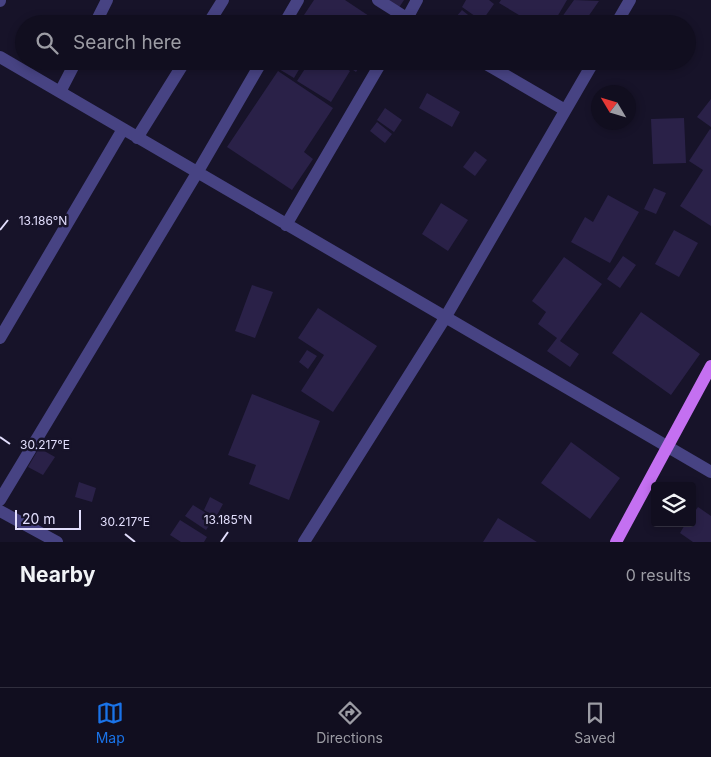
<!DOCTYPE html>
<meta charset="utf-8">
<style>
body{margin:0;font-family:Inter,sans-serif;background:#1a1728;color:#f1f3f6}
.controls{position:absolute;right:15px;bottom:15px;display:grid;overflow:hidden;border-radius:5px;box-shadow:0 2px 8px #0003}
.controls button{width:45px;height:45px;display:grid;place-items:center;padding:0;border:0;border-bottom:1px solid #302e3d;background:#110e1f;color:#f1f3f6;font:25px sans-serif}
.compass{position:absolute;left:591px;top:85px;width:45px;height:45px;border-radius:50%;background:#110e1f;box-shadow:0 2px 8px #0003;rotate:308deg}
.scale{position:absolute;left:15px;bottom:12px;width:66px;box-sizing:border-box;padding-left:5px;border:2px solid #e2defc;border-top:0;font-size:14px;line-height:18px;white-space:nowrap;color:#e2defc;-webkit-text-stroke:4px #171329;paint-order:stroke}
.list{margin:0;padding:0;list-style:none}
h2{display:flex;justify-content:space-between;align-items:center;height:65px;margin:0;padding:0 20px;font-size:21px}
h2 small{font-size:16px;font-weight:400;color:#9c9ca4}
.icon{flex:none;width:28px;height:28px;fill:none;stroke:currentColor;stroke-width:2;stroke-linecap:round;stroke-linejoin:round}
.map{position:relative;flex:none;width:711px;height:542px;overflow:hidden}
.search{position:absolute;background:#110e1f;box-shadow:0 2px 8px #0003;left:15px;right:15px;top:15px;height:55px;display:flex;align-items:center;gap:12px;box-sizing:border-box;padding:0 18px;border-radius:28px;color:#9c9ca4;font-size:19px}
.sheet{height:145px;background:#110e1f}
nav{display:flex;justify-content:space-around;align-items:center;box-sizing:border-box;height:70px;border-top:1px solid #302e3d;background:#110e1f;font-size:14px;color:#9c9ca4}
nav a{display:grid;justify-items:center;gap:2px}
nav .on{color:#1a73e8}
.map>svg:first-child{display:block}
.building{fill:#2a2148}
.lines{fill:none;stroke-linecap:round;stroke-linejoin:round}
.minor{stroke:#474383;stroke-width:12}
.major{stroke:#c470f1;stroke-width:12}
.ticks{fill:none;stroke:#e2defc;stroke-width:2}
.ticks-label{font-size:12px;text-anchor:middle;fill:#e2defc;stroke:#171329;stroke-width:5;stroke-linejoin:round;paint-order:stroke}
</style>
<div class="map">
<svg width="711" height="542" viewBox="0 0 711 542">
<rect width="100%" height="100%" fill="#171329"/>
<path class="building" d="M 314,0 L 345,0 L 381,24 L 298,24 Z
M 385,0 L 404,0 L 398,9 Z
M 466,0 L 489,0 L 494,4 L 482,21 L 462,7 Z
M 501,0 L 567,0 L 553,24 L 534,24 L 499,3 Z
M 574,0 L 599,1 L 583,24 L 557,24 Z
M 462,10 L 479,24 L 450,24 Z
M 277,61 L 304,61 L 294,78 L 274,66 Z
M 310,61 L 335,61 L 350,71 L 331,102 L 297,81 Z
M 340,61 L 363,61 L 356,72 Z
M 278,71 L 333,108 L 304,152 L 313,159 L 292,190 L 227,147 Z
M 427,93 L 460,112 L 452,127 L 419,108 Z
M 711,99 L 711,127 L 697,117 Z
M 385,108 L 402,120 L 394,132 L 377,120 Z
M 684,118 L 686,163 L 653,164 L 651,119 Z
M 377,122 L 392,134 L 385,143 L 370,131 Z
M 710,129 L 711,130 L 711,226 L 680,206 L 703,170 L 689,161 Z
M 475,151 L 487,160 L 475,176 L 463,167 Z
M 654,188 L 666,193 L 656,214 L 644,209 Z
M 608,195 L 639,212 L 610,263 L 571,242 L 585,217 L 593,222 Z
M 441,203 L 468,220 L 448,251 L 422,234 Z
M 674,230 L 698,243 L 679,277 L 655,264 Z
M 623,256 L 636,265 L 620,288 L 607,279 Z
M 564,257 L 602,284 L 560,341 L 579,354 L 570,367 L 547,351 L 557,338 L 538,324 L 546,312 L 532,301 Z
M 252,285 L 273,292 L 255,338 L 235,331 Z
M 318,308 L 377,346 L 333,412 L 301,391 L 324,355 L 298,338 Z
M 641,312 L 700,354 L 671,395 L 612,353 Z
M 307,350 L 317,356 L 308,369 L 299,362 Z
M 252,394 L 320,421 L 289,500 L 249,484 L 256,465 L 228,455 Z
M 571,442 L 620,478 L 590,519 L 541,483 Z
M 39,448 L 55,457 L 43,475 L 28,467 Z
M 79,482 L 96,488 L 92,502 L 75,497 Z
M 210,497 L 223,504 L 216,517 L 204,510 Z
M 193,505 L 214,518 L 206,530 L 185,516 Z
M 698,507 L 711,516 L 711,542 L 693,542 L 680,533 L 686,523 L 692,523 L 692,515 Z
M 498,518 L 537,542 L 483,542 Z
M 180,520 L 207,537 L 204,542 L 181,542 L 170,535 Z"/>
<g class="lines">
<path class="minor" d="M 378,0 L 416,24
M 0,1 L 0,0
M 95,24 L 107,0
M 208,24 L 223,0
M 284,24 L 298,0
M 404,24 L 417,0
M 616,24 L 630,0
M 0,57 L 711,472
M 481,61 L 565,110
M 60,92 L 76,61
M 137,138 L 185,61
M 286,225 L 382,61
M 0,338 L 123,129
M 0,500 L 197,173 L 262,61
M 0,511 L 57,542
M 304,542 L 445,318 L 594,61"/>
<path class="major" d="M 616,542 L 711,366"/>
</g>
<path class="ticks" d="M 0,230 L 8,220M 0,437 L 10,444M 125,534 L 135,542M 221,542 L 228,532"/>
<g class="ticks-label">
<text x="43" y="225">13.186°N</text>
<text x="45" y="449">30.217°E</text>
<text x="228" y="524">13.185°N</text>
<text x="125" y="526">30.217°E</text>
</g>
</svg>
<div class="controls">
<button><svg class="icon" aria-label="layers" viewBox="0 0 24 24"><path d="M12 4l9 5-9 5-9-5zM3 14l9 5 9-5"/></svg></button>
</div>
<svg class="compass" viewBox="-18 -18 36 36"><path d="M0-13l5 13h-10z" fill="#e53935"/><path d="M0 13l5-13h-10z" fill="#9c9ca4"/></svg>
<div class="scale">20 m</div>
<div class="search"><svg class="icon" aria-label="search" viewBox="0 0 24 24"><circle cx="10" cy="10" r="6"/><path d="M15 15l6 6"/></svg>Search here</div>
</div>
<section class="sheet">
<h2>Nearby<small>0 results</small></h2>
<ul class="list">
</ul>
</section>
<nav>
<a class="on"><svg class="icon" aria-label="map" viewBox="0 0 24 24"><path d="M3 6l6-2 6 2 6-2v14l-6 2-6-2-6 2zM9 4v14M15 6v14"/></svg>Map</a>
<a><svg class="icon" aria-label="directions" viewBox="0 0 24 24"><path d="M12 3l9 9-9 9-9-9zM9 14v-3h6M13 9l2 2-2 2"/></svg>Directions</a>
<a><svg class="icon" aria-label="saved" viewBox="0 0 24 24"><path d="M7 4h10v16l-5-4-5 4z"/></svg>Saved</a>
</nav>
